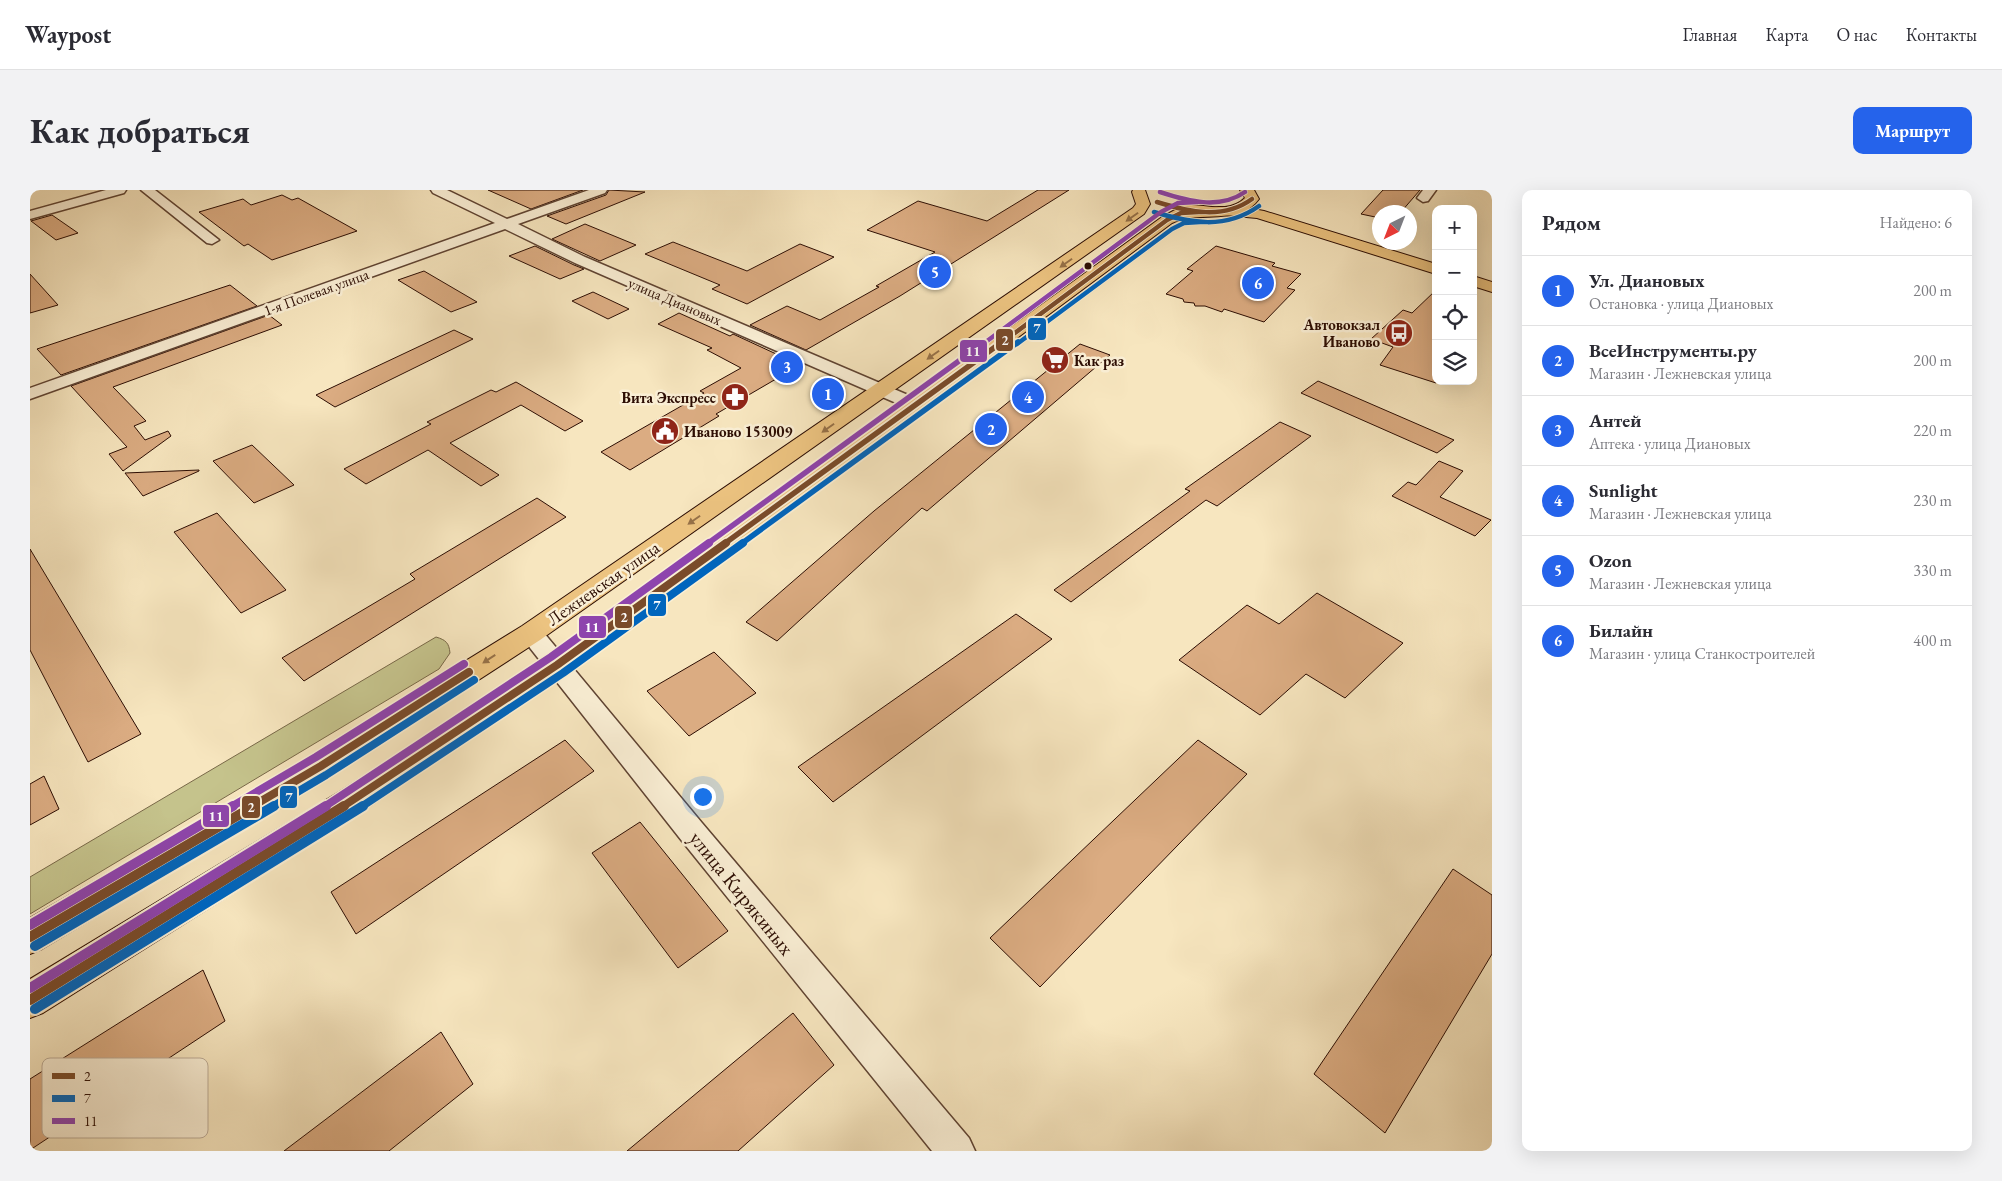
<!DOCTYPE html>
<html lang="ru">
<meta charset="utf-8">
<style>
body{margin:0;font-family:"EB Garamond",serif;background:#f2f2f3;color:#2b2b33}
.controls{position:absolute;right:15px;top:15px;display:grid;overflow:hidden;border-radius:10px;box-shadow:0 5px 20px #0002}
.controls button{width:45px;height:45px;display:grid;place-items:center;padding:0;border:0;border-bottom:1px solid #e1e1e2;background:#fff;color:#2b2b33;font:25px sans-serif}
.compass{position:absolute;left:1342px;top:15px;width:45px;height:45px;border-radius:50%;background:#fff;box-shadow:0 5px 20px #0002;rotate:222deg}
.you{position:absolute;left:672px;top:606px;width:18px;height:18px;margin:-12px;border:4px solid #fff;border-radius:50%;background:#1a73e8;box-shadow:0 0 0 8px #1a73e833}
.badge{display:grid;place-items:center;width:32px;height:32px;border-radius:50%;background:#2563eb;color:#fff;font-size:16px;font-weight:700}
.pin{position:absolute;translate:-50% -50%;border:2px solid #fff;box-shadow:0 1px 5px #0006}
.list{margin:0;padding:0;list-style:none}
h2{display:flex;justify-content:space-between;align-items:center;height:65px;margin:0;padding:0 20px;font-size:21px}
h2 small{font-size:16px;font-weight:400;color:#7c7c81}
.list li{display:grid;grid-template-columns:32px 1fr auto;gap:15px;align-items:center;box-sizing:border-box;height:70px;padding:0 20px;border-top:1px solid #e1e1e2}
.list b{display:block;font-size:19px;white-space:nowrap}
.list p{margin:0;font-size:16px;white-space:nowrap;color:#7c7c81}
.list em{font-size:16px;font-style:normal;color:#7c7c81}
.icon{flex:none;width:28px;height:28px;fill:none;stroke:currentColor;stroke-width:2;stroke-linecap:round;stroke-linejoin:round}
.map{position:relative;flex:none;width:1462px;height:961px;overflow:hidden;border-radius:10px}
header{display:flex;align-items:center;gap:30px;box-sizing:border-box;height:70px;padding:0 25px;background:#fff;border-bottom:1px solid #e1e1e2}
header strong{font-size:24px}
nav{display:flex;gap:28px;margin-inline-start:auto;font-size:18px}
.intro{display:flex;align-items:center;justify-content:space-between;box-sizing:border-box;height:120px;padding:0 30px}
h1{margin:0;font-size:35px}
.button{padding:12px 22px;border-radius:10px;background:#2563eb;color:#fff;font-size:18px;font-weight:700}
main{display:flex;gap:30px;padding:0 30px}
aside{flex:1;background:#fff;border-radius:10px;box-shadow:0 5px 20px #0002}
.map>svg:first-child{display:block}
.green{fill:#c5c38c;stroke:#786848}
.building{fill:#dbac82;stroke:#2c0d03}
.lines{fill:none;stroke-linecap:round;stroke-linejoin:round}
.minor-casing{stroke:#5f4332;stroke-width:3}
.major-casing{stroke:#2c0d03;stroke-width:2}
.highway-casing{stroke:#2c0d03;stroke-width:2}
.minor{fill:#faefd5;fill-rule:evenodd}
.major{fill:#ecc380;fill-rule:evenodd}
.highway{fill:#ecc380;fill-rule:evenodd}
.bus-1-far3-casing{stroke:#faefd5;stroke-width:6}
.bus-1-far2-casing{stroke:#faefd5;stroke-width:9}
.bus-1-far1-casing{stroke:#faefd5;stroke-width:11}
.bus-1-casing{stroke:#faefd5;stroke-width:14}
.bus-2-far3-casing{stroke:#faefd5;stroke-width:6}
.bus-2-far2-casing{stroke:#faefd5;stroke-width:9}
.bus-2-far1-casing{stroke:#faefd5;stroke-width:11}
.bus-2-casing{stroke:#faefd5;stroke-width:14}
.bus-3-far3-casing{stroke:#faefd5;stroke-width:6}
.bus-3-far2-casing{stroke:#faefd5;stroke-width:9}
.bus-3-far1-casing{stroke:#faefd5;stroke-width:11}
.bus-3-casing{stroke:#faefd5;stroke-width:14}
.bus-1-far3{stroke:#7a4b2a;stroke-width:4.5}
.bus-1-far2{stroke:#7a4b2a;stroke-width:5.5}
.bus-1-far1{stroke:#7a4b2a;stroke-width:8}
.bus-1{stroke:#7a4b2a;stroke-width:10}
.bus-2-far3{stroke:#0065bd;stroke-width:4.5}
.bus-2-far2{stroke:#0065bd;stroke-width:5.5}
.bus-2-far1{stroke:#0065bd;stroke-width:8}
.bus-2{stroke:#0065bd;stroke-width:10}
.bus-3-far3{stroke:#8e44ad;stroke-width:4.5}
.bus-3-far2{stroke:#8e44ad;stroke-width:5.5}
.bus-3-far1{stroke:#8e44ad;stroke-width:8}
.bus-3{stroke:#8e44ad;stroke-width:10}
.oneway{fill:#967148}
.bus-dot{fill:#2c0d03;stroke:#faefd5;stroke-width:2}
.labels{text-anchor:middle;dominant-baseline:central;stroke-width:5;stroke-linejoin:round;paint-order:stroke}
.far-street-label{font-size:15px;fill:#2c0d03;stroke:#faefd5}
.far-poi-label{font-size:15px;font-weight:bold;fill:#2c0d03;stroke:#faefd5;text-anchor:end}
.street-label{font-size:18px;fill:#2c0d03;stroke:#faefd5}
.near-street-label{font-size:21px;fill:#2c0d03;stroke:#faefd5}
.key{fill:#faefd5;stroke:#bcab96;stroke-width:1}
.key-label{font-size:14px;fill:#2c0d03}
.line-badge{stroke:#faefd5;stroke-width:2}
.badge-label{font-size:14px;text-anchor:middle;font-weight:bold;fill:#fff}
</style>
<header>
<strong>Waypost</strong>
<nav><a>Главная</a><a>Карта</a><a>О нас</a><a>Контакты</a></nav>
</header>
<div class="intro"><h1>Как добраться</h1><a class="button">Маршрут</a></div>
<main>
<div class="map">
<svg width="1462" height="961" viewBox="0 0 1462 961">
<rect width="100%" height="100%" fill="#f7e6bf"/>
<filter id="stains"><feTurbulence type="fractalNoise" baseFrequency=".004" numOctaves="4"/><feColorMatrix values="0 0 0 0 .2 0 0 0 0 .09 0 0 0 0 .02 0 0 0 .5 -.17"/></filter>
<radialGradient id="worn" r=".72"><stop offset=".6" stop-color="#630" stop-opacity="0"/><stop offset="1" stop-color="#630" stop-opacity=".3"/></radialGradient>
<path class="green" d="M 406,447 C 416,450 419,453 420,463 L 409,479 L 0,724 L 0,687 Z"/>
<path class="building" d="M 458,0 L 553,0 L 501,19 Z
M 579,0 L 615,2 L 536,34 L 517,26 L 576,5 Z
M 1008,0 L 1039,0 L 870,106 L 776,160 L 720,135 L 757,116 L 790,130 L 849,97 L 846,96 L 905,62 L 837,40 L 888,11 L 957,31 Z
M 1353,0 L 1390,0 L 1371,22 L 1350,22 L 1350,28 L 1331,24 Z
M 252,5 L 262,10 L 268,8 L 327,41 L 242,70 L 218,54 L 214,56 L 169,22 L 213,9 L 221,15 Z
M 22,25 L 48,43 L 26,50 L 1,31 Z
M 555,34 L 606,55 L 570,71 L 522,49 Z
M 643,52 L 717,81 L 770,54 L 804,67 L 717,114 L 682,99 L 690,95 L 615,64 Z
M 505,56 L 544,75 L 554,79 L 530,89 L 479,66 Z
M 1186,56 L 1245,73 L 1242,76 L 1271,84 L 1257,98 L 1265,100 L 1234,132 L 1194,119 L 1192,122 L 1175,116 L 1165,116 L 1164,113 L 1154,112 L 1153,109 L 1136,104 L 1163,81 L 1157,79 Z
M 394,81 L 447,112 L 421,122 L 368,90 Z
M 0,84 L 28,115 L 0,123 Z
M 200,95 L 227,116 L 31,185 L 7,159 Z
M 1406,100 L 1406,193 L 1350,175 L 1363,157 L 1341,149 L 1373,120 L 1382,123 Z
M 563,102 L 599,119 L 578,129 L 542,111 Z
M 649,123 L 700,146 L 703,144 L 770,175 L 686,224 L 689,226 L 600,280 L 571,262 L 674,203 L 670,201 L 711,178 L 677,160 L 682,158 L 628,134 Z
M 239,125 L 252,135 L 83,197 L 116,231 L 104,236 L 115,250 L 138,241 L 141,246 L 93,281 L 79,264 L 97,257 L 41,196 Z
M 424,140 L 443,149 L 305,217 L 286,205 Z
M 1050,154 L 1080,165 L 897,321 L 892,318 L 747,451 L 716,432 L 844,321 Z
M 1288,191 L 1424,250 L 1407,263 L 1271,203 Z
M 486,192 L 553,231 L 535,241 L 491,215 L 420,253 L 469,285 L 451,296 L 398,260 L 336,294 L 314,279 L 401,234 L 397,232 L 461,200 L 466,202 Z
M 1250,232 L 1281,246 L 1187,316 L 1176,310 L 1041,412 L 1024,400 L 1160,301 L 1155,299 Z
M 222,255 L 264,295 L 224,313 L 183,271 Z
M 1409,271 L 1433,281 L 1410,307 L 1461,330 L 1445,346 L 1362,306 L 1378,292 L 1386,295 Z
M 169,280 L 169,281 L 113,306 L 95,283 Z
M 507,308 L 536,327 L 274,491 L 252,468 L 385,389 L 380,384 Z
M 187,323 L 256,400 L 211,423 L 144,342 Z
M 0,359 L 111,544 L 58,572 L 0,460 Z
M 1287,403 L 1373,453 L 1315,508 L 1276,484 L 1230,525 L 1149,470 L 1217,415 L 1249,434 Z
M 986,424 L 1022,449 L 803,612 L 768,577 Z
M 684,462 L 726,503 L 659,546 L 617,501 Z
M 535,550 L 564,581 L 326,744 L 301,702 Z
M 1168,550 L 1217,584 L 1010,797 L 960,748 Z
M 14,586 L 29,619 L 0,635 L 0,594 Z
M 610,632 L 698,741 L 648,778 L 562,663 Z
M 1423,679 L 1462,705 L 1462,764 L 1355,943 L 1284,884 Z
M 173,780 L 195,831 L 0,960 L 0,889 Z
M 763,823 L 804,875 L 708,961 L 597,961 Z
M 411,842 L 443,894 L 359,961 L 254,961 Z"/>
<g class="lines">
<defs>
<path id="minor" d="M 76,0 L 96,0 L 94,3 L 0,29 L 0,21 Z
M 111,0 L 125,0 L 189,50 L 182,54 L 177,53 Z
M 401,0 L 417,0 L 477,29 L 559,0 L 577,0 L 575,3 L 488,34 L 555,67 L 892,211 L 895,215 L 892,219 L 886,220 L 880,219 L 545,73 L 475,39 L 0,209 L 0,198 L 465,33 L 403,3 Z
M 1393,0 L 1406,0 L 1398,11 L 1393,12 L 1387,8 Z
M 501,434 L 509,437 L 672,633 L 939,948 L 945,961 L 902,961 L 652,651 L 493,449 L 489,443 L 493,437 Z"/>
<path id="major" d="M 1189,17 L 1212,17 L 1234,21 L 1406,74 L 1406,84 L 1227,28 L 1184,24 L 1182,21 L 1184,18 Z
M 1443,86 L 1462,92 L 1462,102 L 1443,96 Z"/>
<path id="highway" d="M 1103,0 L 1115,0 L 1120,14 L 1114,24 L 510,450 L 302,585 L 12,759 L 0,764 L 0,728 L 280,567 L 492,436 L 1103,18 L 1106,14 L 1102,2 Z
M 1210,0 L 1224,0 L 1229,9 C 1210,36 1169,20 1142,33 L 537,482 L 331,622 L 13,823 L 0,828 L 0,789 L 309,602 L 517,468 L 904,193 L 1132,27 L 1145,20 L 1146,16 C 1168,10 1195,27 1215,8 Z"/>
</defs>
<use href="#minor" class="minor-casing"/>
<use href="#major" class="major-casing"/>
<use href="#highway" class="highway-casing"/>
<use href="#minor" class="minor"/>
<use href="#major" class="major"/>
<use href="#highway" class="highway"/>
<defs>
<path id="bus-1-far3" d="M 1127,12 C 1159,22 1193,30 1222,9
M 970,154 L 1137,30 L 1151,23 L 1169,22"/>
<path id="bus-1-far2" d="M 694,354 L 972,152"/>
<path id="bus-1-far1" d="M 221,617 L 291,576 L 439,482
M 312,617 L 527,475 L 696,353"/>
<path id="bus-1" d="M 0,747 L 224,616
M 0,810 L 314,616"/>
<path id="bus-2-far3" d="M 1124,22 C 1161,33 1195,40 1229,16
M 987,154 L 1142,39 L 1154,33 L 1170,32"/>
<path id="bus-2-far2" d="M 711,354 L 988,152"/>
<path id="bus-2-far1" d="M 242,617 L 296,585 L 444,490
M 331,617 L 533,483 L 713,353"/>
<path id="bus-2" d="M 5,756 L 244,616
M 5,819 L 333,616"/>
<path id="bus-3-far3" d="M 1130,2 C 1158,11 1189,20 1215,2
M 953,154 L 1131,22 L 1148,13 L 1168,12"/>
<path id="bus-3-far2" d="M 677,354 L 955,152"/>
<path id="bus-3-far1" d="M 201,617 L 286,567 L 434,474
M 294,617 L 521,467 L 679,353"/>
<path id="bus-3" d="M 0,735 L 203,616
M 0,798 L 296,616"/>
</defs>
<use href="#bus-1-far3" class="bus-1-far3-casing"/>
<use href="#bus-1-far2" class="bus-1-far2-casing"/>
<use href="#bus-1-far1" class="bus-1-far1-casing"/>
<use href="#bus-1" class="bus-1-casing"/>
<use href="#bus-2-far3" class="bus-2-far3-casing"/>
<use href="#bus-2-far2" class="bus-2-far2-casing"/>
<use href="#bus-2-far1" class="bus-2-far1-casing"/>
<use href="#bus-2" class="bus-2-casing"/>
<use href="#bus-3-far3" class="bus-3-far3-casing"/>
<use href="#bus-3-far2" class="bus-3-far2-casing"/>
<use href="#bus-3-far1" class="bus-3-far1-casing"/>
<use href="#bus-3" class="bus-3-casing"/>
<use href="#bus-1-far3" class="bus-1-far3"/>
<use href="#bus-1-far2" class="bus-1-far2"/>
<use href="#bus-1-far1" class="bus-1-far1"/>
<use href="#bus-1" class="bus-1"/>
<use href="#bus-2-far3" class="bus-2-far3"/>
<use href="#bus-2-far2" class="bus-2-far2"/>
<use href="#bus-2-far1" class="bus-2-far1"/>
<use href="#bus-2" class="bus-2"/>
<use href="#bus-3-far3" class="bus-3-far3"/>
<use href="#bus-3-far2" class="bus-3-far2"/>
<use href="#bus-3-far1" class="bus-3-far1"/>
<use href="#bus-3" class="bus-3"/>
</g>
<defs><path id="oneway-solid" d="M-6-.8H1V-3.2L6.5 0L1 3.2V.8H-6Z" transform="scale(1.25)"/></defs>
<g class="oneway">
<use href="#oneway-solid" transform="translate(1102 27) rotate(145)"/>
<use href="#oneway-solid" transform="translate(1036 73) rotate(145)"/>
<use href="#oneway-solid" transform="translate(903 165) rotate(145)"/>
<use href="#oneway-solid" transform="translate(798 238) rotate(145)"/>
<use href="#oneway-solid" transform="translate(664 330) rotate(145)"/>
<use href="#oneway-solid" transform="translate(459 469) rotate(147)"/>
</g>
<defs>
<symbol id="bus-disc" viewBox="-11 -11 22 22"><circle r="9.5" fill="#8f2418" stroke="#faefd5"/><path d="M-5-6H5V4H4V6H2V4H-2V6H-4V4H-5ZM-3.5-4V0h7V-4ZM-3.5 1.2v1.5H-2V1.2ZM2 1.2v1.5H3.5V1.2Z" fill="#fff"/></symbol>
<symbol id="supermarket-disc" viewBox="-11 -11 22 22"><circle r="9.5" fill="#8f2418" stroke="#faefd5"/><path d="M-6-5.5h2.5l.6 2H6L4.5 2H-2.5L-4.4-4H-6ZM-1.5 3.2a1.3 1.3 0 1 0 .1 0ZM3 3.2a1.3 1.3 0 1 0 .1 0Z" fill="#fff"/></symbol>
<symbol id="pharmacy-disc" viewBox="-11 -11 22 22"><circle r="9.5" fill="#8f2418" stroke="#faefd5"/><path d="M-2-6h4v4h4v4h-4v4h-4v-4h-4v-4h4Z" fill="#fff"/></symbol>
<symbol id="civic-disc" viewBox="-11 -11 22 22"><circle r="9.5" fill="#8f2418" stroke="#faefd5"/><path d="M-.6-6.5H3V-4.5H.6V-3L4-1V1h2V6H-6V1h2V-1L-.6-3ZM-1.2 2.5V6h2.4V2.5Z" fill="#fff"/></symbol>
</defs>
<g fill-rule="evenodd">
<use href="#bus-disc" x="1353" y="127" width="32" height="32"/>
<use href="#supermarket-disc" x="1009" y="154" width="32" height="32"/>
<use href="#pharmacy-disc" x="689" y="191" width="32" height="32"/>
<use href="#civic-disc" x="619" y="225" width="32" height="32"/>
</g>
<circle class="bus-dot" cx="1058" cy="76" r="4.5"/>
<g class="labels">
<g class="far-street-label">
<text transform="translate(286 102) rotate(-20)">1-я Полевая улица</text>
<text transform="translate(645 111) rotate(23)">улица Диановых</text>
</g>
<g class="far-poi-label">
<text x="1350" y="134">Автовокзал<tspan x="1350" dy="17">Иваново</tspan></text>
<text x="1044" y="170" text-anchor="start">Как раз</text>
<text x="686" y="207">Вита Экспресс</text>
<text x="654" y="241" text-anchor="start">Иваново 153009</text>
</g>
<g class="street-label">
<text transform="translate(573 393) rotate(-35)">Лежневская улица</text>
</g>
<g class="near-street-label">
<text transform="translate(712 703) rotate(51)">улица Кирякиных</text>
</g>
</g>
<rect x="12" y="868" width="166" height="80" rx="8" class="key"/>
<rect x="22" y="883" width="23" height="6" fill="#7a4b2a"/>
<rect x="22" y="905" width="23" height="7" fill="#0065bd"/>
<rect x="22" y="928" width="23" height="6" fill="#8e44ad"/>
<g class="key-label">
<text x="54" y="891">2</text>
<text x="54" y="913">7</text>
<text x="54" y="936">11</text>
</g>
<g class="line-badge">
<rect x="997" y="127" width="20" height="24" rx="5" fill="#0065bd"/>
<rect x="965" y="138" width="19" height="24" rx="5" fill="#7a4b2a"/>
<rect x="929" y="149" width="29" height="24" rx="5" fill="#8e44ad"/>
<rect x="617" y="403" width="20" height="24" rx="5" fill="#0065bd"/>
<rect x="584" y="415" width="19" height="24" rx="5" fill="#7a4b2a"/>
<rect x="548" y="425" width="29" height="24" rx="5" fill="#8e44ad"/>
<rect x="249" y="595" width="19" height="24" rx="5" fill="#0065bd"/>
<rect x="211" y="605" width="20" height="24" rx="5" fill="#7a4b2a"/>
<rect x="172" y="614" width="28" height="24" rx="5" fill="#8e44ad"/>
</g>
<g class="badge-label">
<text x="1007" y="143">7</text>
<text x="975" y="155">2</text>
<text x="943" y="166">11</text>
<text x="627" y="420">7</text>
<text x="594" y="432">2</text>
<text x="562" y="442">11</text>
<text x="259" y="612">7</text>
<text x="221" y="622">2</text>
<text x="186" y="631">11</text>
</g>
<rect width="100%" height="100%" filter="url(#stains)"/>
<rect width="100%" height="100%" fill="url(#worn)"/>
</svg>
<div class="controls">
<button>+</button>
<button>−</button>
<button><svg class="icon" aria-label="locate" viewBox="0 0 24 24"><circle cx="12" cy="12" r="6"/><path d="M12 2v4M12 18v4M2 12h4M18 12h4"/></svg></button>
<button><svg class="icon" aria-label="layers" viewBox="0 0 24 24"><path d="M12 4l9 5-9 5-9-5zM3 14l9 5 9-5"/></svg></button>
</div>
<svg class="compass" viewBox="-18 -18 36 36"><path d="M0-13l5 13h-10z" fill="#e53935"/><path d="M0 13l5-13h-10z" fill="#7c7c81"/></svg>
<div class="you"></div>
<div class="pin badge" style="left:798px;top:204px">1</div>
<div class="pin badge" style="left:961px;top:239px">2</div>
<div class="pin badge" style="left:757px;top:177px">3</div>
<div class="pin badge" style="left:998px;top:207px">4</div>
<div class="pin badge" style="left:905px;top:82px">5</div>
<div class="pin badge" style="left:1228px;top:93px">6</div>
</div>
<aside>
<h2>Рядом<small>Найдено: 6</small></h2>
<ul class="list">
<li><span class="badge">1</span><div><b>Ул. Диановых</b><p>Остановка · улица Диановых</p></div><em>200 m</em></li>
<li><span class="badge">2</span><div><b>ВсеИнструменты.ру</b><p>Магазин · Лежневская улица</p></div><em>200 m</em></li>
<li><span class="badge">3</span><div><b>Антей</b><p>Аптека · улица Диановых</p></div><em>220 m</em></li>
<li><span class="badge">4</span><div><b>Sunlight</b><p>Магазин · Лежневская улица</p></div><em>230 m</em></li>
<li><span class="badge">5</span><div><b>Ozon</b><p>Магазин · Лежневская улица</p></div><em>330 m</em></li>
<li><span class="badge">6</span><div><b>Билайн</b><p>Магазин · улица Станкостроителей</p></div><em>400 m</em></li>
</ul>
</aside>
</main>
